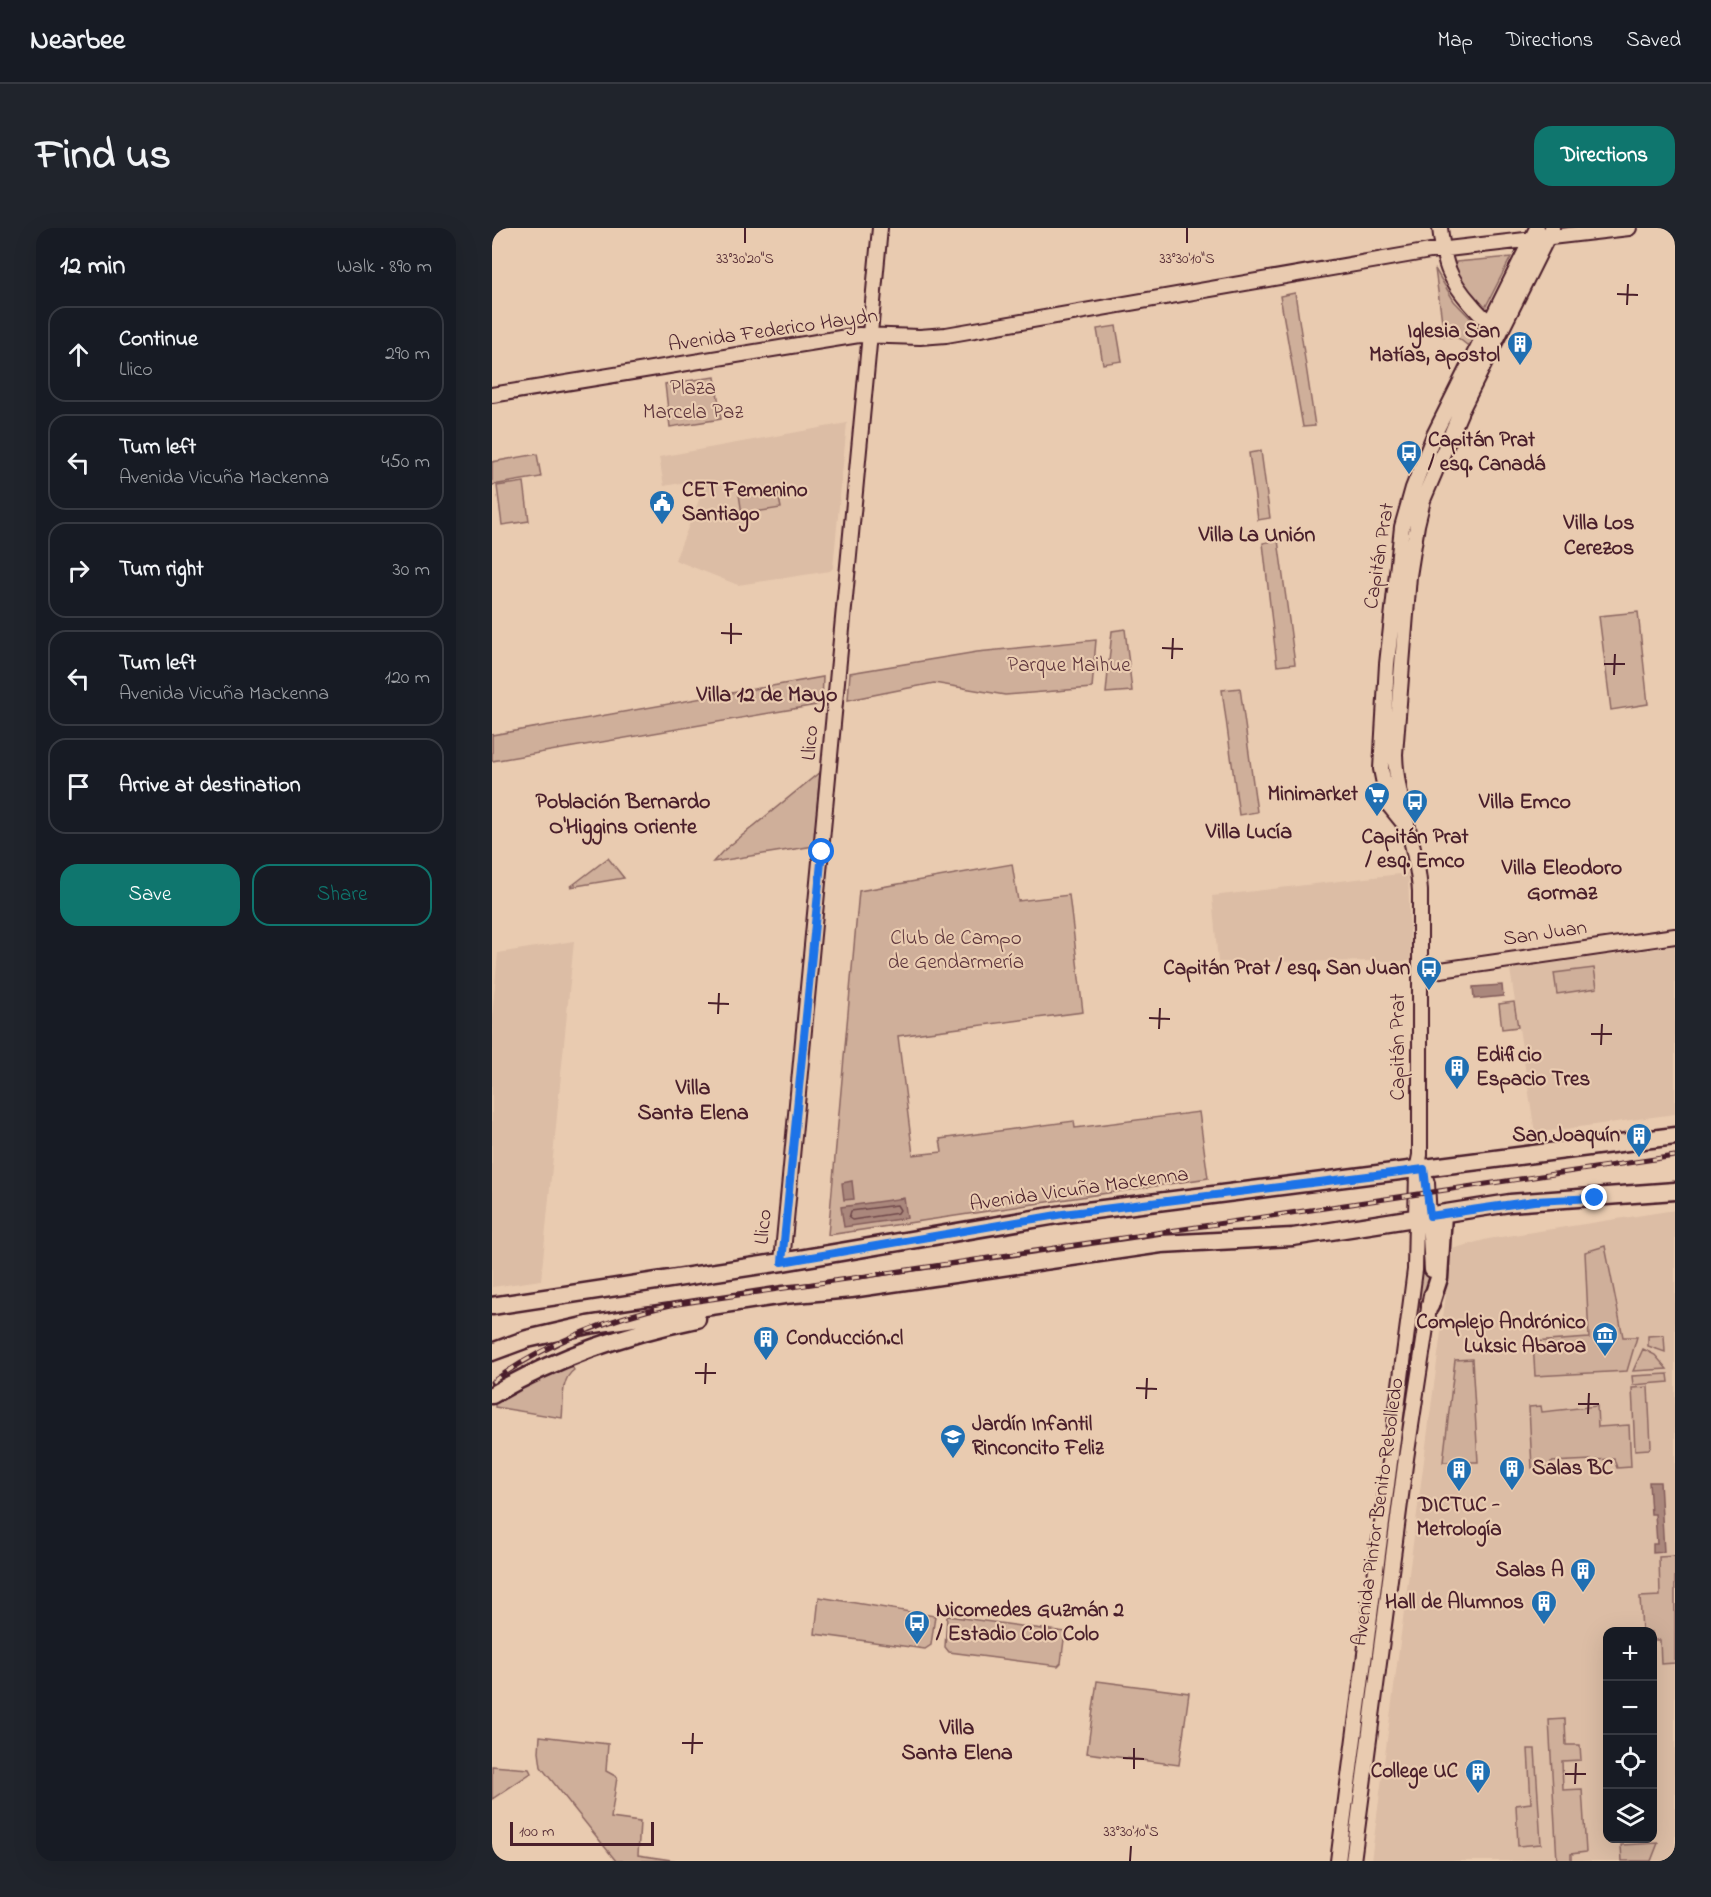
<!DOCTYPE html>
<meta charset="utf-8">
<style>
body{margin:0;font-family:"Indie Flower",sans-serif;background:#20242c;color:#f1f3f6}
.controls{position:absolute;right:18px;bottom:18px;display:grid;overflow:hidden;border-radius:12px;box-shadow:0 6px 24px #0002}
.controls button{width:54px;height:54px;display:grid;place-items:center;padding:0;border:0;border-bottom:2px solid #363941;background:#171b24;color:#f1f3f6;font:30px sans-serif}
.scale{position:absolute;left:18px;bottom:15px;width:144px;box-sizing:border-box;padding-left:6px;border:3px solid #4a1f2b;border-top:0;font-size:16px;line-height:21px;white-space:nowrap;color:#4a1f2b;-webkit-text-stroke:4px #e9cbb0;paint-order:stroke}
.stop{position:absolute;width:18px;height:18px;margin:-14px;border:4px solid #1a73e8;border-radius:50%;background:#fff}
.stop.end{background:#1a73e8;border-color:#fff;box-shadow:0 2px 6px #0008}
.list{margin:0;padding:0;list-style:none}
h2{display:flex;justify-content:space-between;align-items:center;height:78px;margin:0;padding:0 24px;font-size:26px}
h2 small{font-size:20px;font-weight:400;color:#9ea1a6}
.list li{display:grid;grid-template-columns:39px 1fr auto;gap:18px;align-items:center;box-sizing:border-box;height:96px;margin:0 12px 12px;padding:0 12px;border:2px solid #363941;border-radius:18px}
.list b{display:block;font-size:22px;white-space:nowrap}
.list p{margin:0;font-size:20px;white-space:nowrap;color:#9ea1a6}
.list em{font-size:20px;font-style:normal;color:#9ea1a6}
.actions{display:flex;gap:12px;padding:18px 24px}
.actions a{flex:1;padding:14px 0;border:2px solid #0f766e;border-radius:18px;text-align:center;font-size:21px;color:#0f766e}
.actions .main{background:#0f766e;color:#fff}
.icon{flex:none;width:33px;height:33px;fill:none;stroke:currentColor;stroke-width:2;stroke-linecap:round;stroke-linejoin:round}
.map{position:relative;flex:none;width:1183px;height:1633px;overflow:hidden;border-radius:18px}
header{display:flex;align-items:center;gap:36px;box-sizing:border-box;height:84px;padding:0 30px;background:#171b24;border-bottom:2px solid #363941}
header strong{font-size:28px}
nav{display:flex;gap:33px;margin-inline-start:auto;font-size:21px}
.intro{display:flex;align-items:center;justify-content:space-between;box-sizing:border-box;height:144px;padding:0 36px}
h1{margin:0;font-size:42px}
.button{padding:15px 27px;border-radius:18px;background:#0f766e;color:#fff;font-size:21px;font-weight:700}
main{display:flex;gap:36px;padding:0 36px}
aside{flex:1;background:#171b24;border-radius:18px;box-shadow:0 6px 24px #0002}
.map>svg:first-child{display:block}
.built{fill:#dcbda5;fill-rule:evenodd}
.green{fill:#cfaf9a;stroke:#8c6762;stroke-width:1.5}
.water{fill:#aa877b;stroke:#845d5b;stroke-width:1.5}
.lines{fill:none;stroke-linecap:round;stroke-linejoin:round}
.shore{stroke:#70494b;stroke-width:1.5}
.minor-casing{stroke:#4a1f2b;stroke-width:18}
.major-casing{stroke:#4a1f2b;stroke-width:21}
.minor{stroke:#e9cbb0;stroke-width:14}
.major{stroke:#e9cbb0;stroke-width:16}
.rail-casing{stroke:#4a1f2b;stroke-width:5}
.rail{stroke:#e9cbb0;stroke-width:3;stroke-dasharray:9;stroke-linecap:butt}
.route{stroke:#1a73e8;stroke-width:8}
.ticks{fill:none;stroke:#4a1f2b;stroke-width:2}
.labels{text-anchor:middle;dominant-baseline:central;stroke-width:4.5;stroke-linejoin:round;paint-order:stroke}
.street-label{font-size:21px;fill:#4a1f2b;stroke:#e9cbb0}
.poi-label{font-size:21px;font-weight:bold;fill:#4a1f2b;stroke:#e9cbb0;text-anchor:end}
.park-label{font-size:21px;fill:#5e353c;stroke:#e9cbb0}
.neighbourhood-label{font-size:22px;font-weight:bold;fill:#4a1f2b;stroke:#e9cbb0}
.ticks-label{font-size:15px;text-anchor:middle;fill:#4a1f2b;stroke:#e9cbb0;stroke-width:4.5;stroke-linejoin:round;paint-order:stroke}
</style>
<header>
<strong>Nearbee</strong>
<nav><a>Map</a><a>Directions</a><a>Saved</a></nav>
</header>
<div class="intro"><h1>Find us</h1><a class="button">Directions</a></div>
<main>
<aside>
<h2>12 min<small>Walk · 890 m</small></h2>
<ul class="list">
<li><svg class="icon" aria-label="ahead" viewBox="0 0 24 24"><path d="M12 20V5M6 11l6-6 6 6"/></svg><div><b>Continue</b><p>Llico</p></div><em>290 m</em></li>
<li><svg class="icon" aria-label="left" viewBox="0 0 24 24"><path d="M17 20v-9H6M10 6l-5 5 5 5"/></svg><div><b>Turn left</b><p>Avenida Vicuña Mackenna</p></div><em>450 m</em></li>
<li><svg class="icon" aria-label="right" viewBox="0 0 24 24"><path d="M7 20v-9h11M14 6l5 5-5 5"/></svg><div><b>Turn right</b></div><em>30 m</em></li>
<li><svg class="icon" aria-label="left" viewBox="0 0 24 24"><path d="M17 20v-9H6M10 6l-5 5 5 5"/></svg><div><b>Turn left</b><p>Avenida Vicuña Mackenna</p></div><em>120 m</em></li>
<li><svg class="icon" aria-label="arrive" viewBox="0 0 24 24"><path d="M6 21V4h12l-3 4 3 4H6"/></svg><div><b>Arrive at destination</b></div></li>
</ul>
<div class="actions"><a class="main">Save</a><a>Share</a></div>
</aside>
<div class="map">
<svg width="1183" height="1633" viewBox="0 0 1183 1633">
<rect width="100%" height="100%" fill="#e9cbb0"/>
<filter id="ink" filterUnits="userSpaceOnUse"><feTurbulence type="fractalNoise" baseFrequency=".0167" numOctaves="2"/><feDisplacementMap in="SourceGraphic" scale="12" xChannelSelector="R" yChannelSelector="G"/><feConvolveMatrix kernelMatrix="1 2 1 2 8 2 1 2 1" color-interpolation-filters="sRGB"/></filter>
<g filter="url(#ink)">
<path class="built" d="M 355,195 L 341,340 L 338,343 L 246,357 L 183,332 L 209,267 L 206,252 L 172,258 L 167,229 Z
M 916,645 L 919,733 L 726,734 L 720,668 Z
M 82,713 L 49,1052 L 0,1059 L 0,789 L 6,725 Z
M 1183,718 L 1183,886 L 1043,905 L 1018,741 Z
M 1183,982 L 1183,1633 L 879,1633 L 960,1021 L 996,1011 ZM 1116,1404 L 1160,1404 L 1160,1610 L 1116,1610 Z"/>
<path class="green" d="M 1019,29 L 993,80 C 979,67 963,54 964,34 Z
M 943,41 L 962,73 L 986,98 L 986,107 L 981,115 L 975,117 L 966,110 L 952,108 Z
M 803,65 L 823,198 L 811,199 L 788,68 Z
M 624,98 L 630,133 L 611,136 L 605,101 Z
M 223,149 L 229,191 L 178,199 L 173,156 Z
M 769,223 L 778,290 L 766,292 L 757,225 Z
M 45,226 L 49,249 L 0,257 L 0,234 Z
M 32,254 L 37,293 L 10,297 L 5,258 Z
M 285,260 L 289,280 L 250,286 L 247,266 Z
M 786,312 L 803,436 L 785,438 L 771,315 Z
M 1146,384 L 1156,476 L 1119,482 L 1107,388 Z
M 633,401 L 640,463 L 614,465 L 620,403 Z
M 604,412 L 600,460 L 513,467 L 442,455 L 356,472 L 358,445 L 485,424 Z
M 331,449 L 330,476 L 0,533 L 0,507 Z
M 748,460 L 765,584 L 747,587 L 730,462 Z
M 328,544 L 322,618 L 221,634 L 230,624 Z
M 116,630 L 132,650 L 78,659 Z
M 520,636 L 526,673 L 577,667 L 591,784 L 406,808 L 421,927 L 450,924 L 448,911 L 582,893 L 583,900 L 707,884 L 716,950 L 336,1007 L 367,663 Z
M 1102,740 L 1105,760 L 1065,766 L 1062,745 Z
M 1022,774 L 1026,799 L 1010,801 L 1007,776 Z
M 937,1015 L 938,1049 L 933,1089 L 922,1087 L 930,1016 Z
M 1113,1018 L 1131,1109 L 1145,1109 L 1135,1143 L 1043,1148 L 1041,1114 L 1097,1110 L 1093,1024 Z
M 1172,1107 L 1173,1124 L 1156,1118 L 1156,1108 Z
M 1151,1121 L 1163,1127 L 1175,1141 L 1141,1143 Z
M 980,1131 L 986,1234 L 951,1234 L 963,1132 Z
M 78,1135 L 82,1142 C 68,1152 72,1173 70,1190 L 3,1179 L 3,1171 Z
M 922,1145 L 915,1195 L 910,1190 L 916,1150 Z
M 1176,1146 L 1177,1154 L 1141,1157 L 1140,1148 Z
M 1156,1159 L 1159,1218 L 1157,1221 L 1143,1222 L 1140,1160 Z
M 1049,1178 L 1050,1184 L 1105,1178 L 1106,1199 L 1137,1197 L 1139,1239 L 1125,1240 L 1122,1231 L 1059,1234 L 1059,1239 L 1040,1240 L 1037,1179 Z
M 905,1208 L 910,1209 L 877,1468 L 870,1467 Z
M 1183,1328 L 1183,1435 L 1169,1436 L 1168,1412 L 1161,1412 L 1160,1404 L 1150,1403 L 1148,1369 L 1168,1368 L 1167,1329 Z
M 327,1369 L 443,1388 L 439,1417 L 433,1421 L 323,1406 Z
M 455,1388 L 573,1404 L 569,1435 L 566,1438 L 457,1424 L 453,1419 Z
M 605,1453 L 697,1465 L 687,1537 L 595,1525 Z
M 1073,1491 L 1074,1517 L 1088,1517 L 1089,1532 L 1070,1533 L 1071,1562 L 1090,1561 L 1094,1624 L 1079,1626 L 1079,1633 L 1065,1633 L 1057,1492 Z
M 873,1503 L 855,1633 L 851,1633 L 868,1504 Z
M 48,1508 L 116,1516 L 114,1543 L 125,1549 L 119,1590 L 148,1594 L 146,1627 L 186,1633 L 124,1633 L 49,1539 L 47,1524 Z
M 1036,1521 L 1043,1521 L 1049,1616 L 1026,1618 L 1024,1577 L 1039,1575 Z
M 0,1538 L 37,1541 L 39,1545 L 0,1571 Z
M 1166,1615 L 1159,1633 L 1130,1633 L 1129,1617 Z"/>
<path class="water" d="M 1010,757 L 1011,768 L 982,771 L 981,759 Z
M 360,953 L 362,971 L 352,972 L 350,955 Z
M 412,970 L 415,990 L 352,999 L 349,979 Z
M 1157,1254 L 1168,1254 L 1172,1324 L 1161,1325 L 1161,1316 L 1165,1316 L 1163,1286 L 1159,1286 Z"/>
<g class="lines">
<path class="shore" d="M 405,977 L 408,982 L 406,985 L 360,992 L 357,990 L 359,983 Z"/>
<defs>
<path id="minor" d="M 948,0 C 952,35 956,50 979,76 C 987,85 993,93 1005,96
M 0,167 L 367,107 L 428,109 L 454,107 L 938,23 L 1137,0
M 913,597 L 896,576 L 889,541 L 895,436 L 910,299 L 921,260 L 942,207 L 1045,0
M 928,745 L 1183,708
M 928,934 L 935,955 L 940,1042
M 290,1034 L 388,0
M 846,1633 L 923,1042 L 925,942 L 928,927 L 928,663 C 925,616 904,573 903,526 L 917,348 L 925,297 L 931,272 L 969,183 L 1060,0
M 861,1633 L 913,1237 L 939,1067"/>
<path id="major" d="M 0,1078 L 290,1034 L 571,986 L 1183,908
M 938,1078 L 947,1050 L 951,986
M 0,1124 L 35,1111 L 96,1097 L 292,1067 L 359,1061 L 669,1016 L 801,1009 L 1018,975 L 1183,963
M 0,1167 C 64,1129 133,1106 205,1091"/>
</defs>
<use href="#minor" class="minor-casing"/>
<use href="#major" class="major-casing"/>
<use href="#minor" class="minor"/>
<use href="#major" class="major"/>
<defs>
<path id="rail" d="M 0,1154 C 55,1115 114,1091 179,1077 L 1183,928"/>
</defs>
<use href="#rail" class="rail-casing"/>
<use href="#rail" class="rail"/>
</g>
</g>
<g class="lines" filter="url(#ink)">
<path class="route" d="M 330,624 L 290,1034 L 571,986 L 932,941 L 938,988 L 1042,973 L 1103,970"/>
</g>
<path class="ticks" d="M 253,15 L 253,0M 695,15 L 695,0M 1125,66 L 1146,67M 1135,77 L 1136,56M 229,405 L 250,406M 239,416 L 239,395M 670,420 L 691,421M 680,431 L 681,410M 1112,436 L 1133,436M 1122,447 L 1123,426M 216,775 L 237,776M 226,786 L 227,765M 657,790 L 678,791M 667,801 L 668,780M 1099,806 L 1120,806M 1109,817 L 1110,796M 203,1145 L 224,1145M 213,1156 L 214,1135M 644,1160 L 665,1161M 654,1171 L 655,1150M 1086,1176 L 1107,1176M 1096,1186 L 1097,1165M 190,1515 L 211,1515M 200,1526 L 201,1505M 631,1530 L 652,1531M 642,1541 L 642,1520M 1073,1546 L 1094,1546M 1083,1556 L 1084,1535M 638,1633 L 639,1618"/>
<defs>
<symbol id="building-pin" viewBox="-11 -11 22 30"><path d="M0 17L-7.5 6A9.5 9.5 0 1 1 7.5 6Z" fill="#1f6fb2" stroke="#e9cbb0"/><path d="M-4-6H4V6H1V3H-1V6H-4ZM-2.5-4.3h1.7v1.8h-1.7ZM.8-4.3h1.7v1.8H.8ZM-2.5-1h1.7V.8h-1.7ZM.8-1h1.7V.8H.8Z" fill="#fff"/></symbol>
<symbol id="bus-pin" viewBox="-11 -11 22 30"><path d="M0 17L-7.5 6A9.5 9.5 0 1 1 7.5 6Z" fill="#1f6fb2" stroke="#e9cbb0"/><path d="M-5-6H5V4H4V6H2V4H-2V6H-4V4H-5ZM-3.5-4V0h7V-4ZM-3.5 1.2v1.5H-2V1.2ZM2 1.2v1.5H3.5V1.2Z" fill="#fff"/></symbol>
<symbol id="civic-pin" viewBox="-11 -11 22 30"><path d="M0 17L-7.5 6A9.5 9.5 0 1 1 7.5 6Z" fill="#1f6fb2" stroke="#e9cbb0"/><path d="M-.6-6.5H3V-4.5H.6V-3L4-1V1h2V6H-6V1h2V-1L-.6-3ZM-1.2 2.5V6h2.4V2.5Z" fill="#fff"/></symbol>
<symbol id="supermarket-pin" viewBox="-11 -11 22 30"><path d="M0 17L-7.5 6A9.5 9.5 0 1 1 7.5 6Z" fill="#1f6fb2" stroke="#e9cbb0"/><path d="M-6-5.5h2.5l.6 2H6L4.5 2H-2.5L-4.4-4H-6ZM-1.5 3.2a1.3 1.3 0 1 0 .1 0ZM3 3.2a1.3 1.3 0 1 0 .1 0Z" fill="#fff"/></symbol>
<symbol id="museum-pin" viewBox="-11 -11 22 30"><path d="M0 17L-7.5 6A9.5 9.5 0 1 1 7.5 6Z" fill="#1f6fb2" stroke="#e9cbb0"/><path d="M0-6L6-3V-2H-6V-3ZM-5-1h2V3h-2ZM-1-1h2V3h-2ZM3-1h2V3H3ZM-6 4H6V6H-6Z" fill="#fff"/></symbol>
<symbol id="school-pin" viewBox="-11 -11 22 30"><path d="M0 17L-7.5 6A9.5 9.5 0 1 1 7.5 6Z" fill="#1f6fb2" stroke="#e9cbb0"/><path d="M0-5L7-2L0 1L-7-2ZM-4 1L0 2.5L4 1V4Q0 6-4 4Z" fill="#fff"/></symbol>
</defs>
<g fill-rule="evenodd">
<use href="#building-pin" x="1013" y="101" width="30" height="40"/>
<use href="#bus-pin" x="902" y="210" width="30" height="40"/>
<use href="#civic-pin" x="155" y="260" width="30" height="40"/>
<use href="#supermarket-pin" x="870" y="552" width="30" height="40"/>
<use href="#bus-pin" x="908" y="559" width="30" height="40"/>
<use href="#bus-pin" x="922" y="726" width="30" height="40"/>
<use href="#building-pin" x="950" y="825" width="30" height="40"/>
<use href="#building-pin" x="1132" y="893" width="30" height="40"/>
<use href="#museum-pin" x="1098" y="1092" width="30" height="40"/>
<use href="#building-pin" x="259" y="1096" width="30" height="40"/>
<use href="#school-pin" x="446" y="1194" width="30" height="40"/>
<use href="#building-pin" x="1005" y="1226" width="30" height="40"/>
<use href="#building-pin" x="952" y="1227" width="30" height="40"/>
<use href="#building-pin" x="1076" y="1328" width="30" height="40"/>
<use href="#building-pin" x="1037" y="1360" width="30" height="40"/>
<use href="#bus-pin" x="410" y="1380" width="30" height="40"/>
<use href="#building-pin" x="971" y="1529" width="30" height="40"/>
</g>
<g class="labels">
<g class="street-label">
<text transform="translate(281 103) rotate(-8)">Avenida Federico Haydn</text>
<text transform="translate(888 328) rotate(-81)">Capitán Prat</text>
<text transform="translate(319 515) rotate(-85)">Llico</text>
<text transform="translate(1053 706) rotate(-8)">San Juan</text>
<text transform="translate(907 819) rotate(-90)">Capitán Prat</text>
<text transform="translate(587 962) rotate(-8)">Avenida Vicuña Mackenna</text>
<text transform="translate(272 999) rotate(-84)">Llico</text>
<text transform="translate(887 1284) rotate(-82)">Avenida Pintor Benito Rebolledo</text>
</g>
<g class="poi-label">
<text x="1008" y="104">Iglesia San<tspan x="1008" dy="24">Matías, apostol</tspan></text>
<text x="936" y="213" text-anchor="start">Capitán Prat<tspan x="936" dy="24">/ esq. Canadá</tspan></text>
<text x="190" y="263" text-anchor="start">CET Femenino<tspan x="190" dy="24">Santiago</tspan></text>
<text x="866" y="567">Minimarket</text>
<text x="923" y="610" text-anchor="middle">Capitán Prat<tspan x="923" dy="24">/ esq. Emco</tspan></text>
<text x="918" y="741">Capitán Prat / esq. San Juan</text>
<text x="984" y="828" text-anchor="start">Edificio<tspan x="984" dy="24">Espacio Tres</tspan></text>
<text x="1128" y="908">San Joaquín</text>
<text x="1094" y="1095">Complejo Andrónico<tspan x="1094" dy="24">Luksic Abaroa</tspan></text>
<text x="294" y="1111" text-anchor="start">Conducción.cl</text>
<text x="480" y="1197" text-anchor="start">Jardín Infantil<tspan x="480" dy="24">Rinconcito Feliz</tspan></text>
<text x="1040" y="1241" text-anchor="start">Salas BC</text>
<text x="967" y="1278" text-anchor="middle">DICTUC -<tspan x="967" dy="24">Metrología</tspan></text>
<text x="1072" y="1343">Salas A</text>
<text x="1032" y="1375">Hall de Alumnos</text>
<text x="444" y="1383" text-anchor="start">Nicomedes Guzmán 2<tspan x="444" dy="24">/ Estadio Colo Colo</tspan></text>
<text x="966" y="1544">College UC</text>
</g>
<g class="park-label">
<text x="201" y="161">Plaza<tspan x="201" dy="24">Marcela Paz</tspan></text>
<text x="577" y="438">Parque Maihue</text>
<text x="464" y="711">Club de Campo<tspan x="464" dy="24">de Gendarmería</tspan></text>
</g>
<g class="neighbourhood-label">
<text x="1107" y="296">Villa Los<tspan x="1107" dy="25">Cerezos</tspan></text>
<text x="765" y="308">Villa La Unión</text>
<text x="275" y="468">Villa 12 de Mayo</text>
<text x="131" y="575">Población Bernardo<tspan x="131" dy="25">O'Higgins Oriente</tspan></text>
<text x="1033" y="575">Villa Emco</text>
<text x="757" y="605">Villa Lucía</text>
<text x="1070" y="641">Villa Eleodoro<tspan x="1070" dy="25">Gormaz</tspan></text>
<text x="201" y="861">Villa<tspan x="201" dy="25">Santa Elena</tspan></text>
<text x="465" y="1501">Villa<tspan x="465" dy="25">Santa Elena</tspan></text>
</g>
</g>
<g class="ticks-label">
<text x="253" y="35">33°30'20"S</text>
<text x="695" y="35">33°30'10"S</text>
<text x="639" y="1608">33°30'10"S</text>
</g>
</svg>
<div class="controls">
<button>+</button>
<button>−</button>
<button><svg class="icon" aria-label="locate" viewBox="0 0 24 24"><circle cx="12" cy="12" r="6"/><path d="M12 2v4M12 18v4M2 12h4M18 12h4"/></svg></button>
<button><svg class="icon" aria-label="layers" viewBox="0 0 24 24"><path d="M12 4l9 5-9 5-9-5zM3 14l9 5 9-5"/></svg></button>
</div>
<div class="scale">100 m</div>
<div class="stop" style="left:330px;top:624px"></div>
<div class="stop end" style="left:1103px;top:970px"></div>
</div>
</main>
